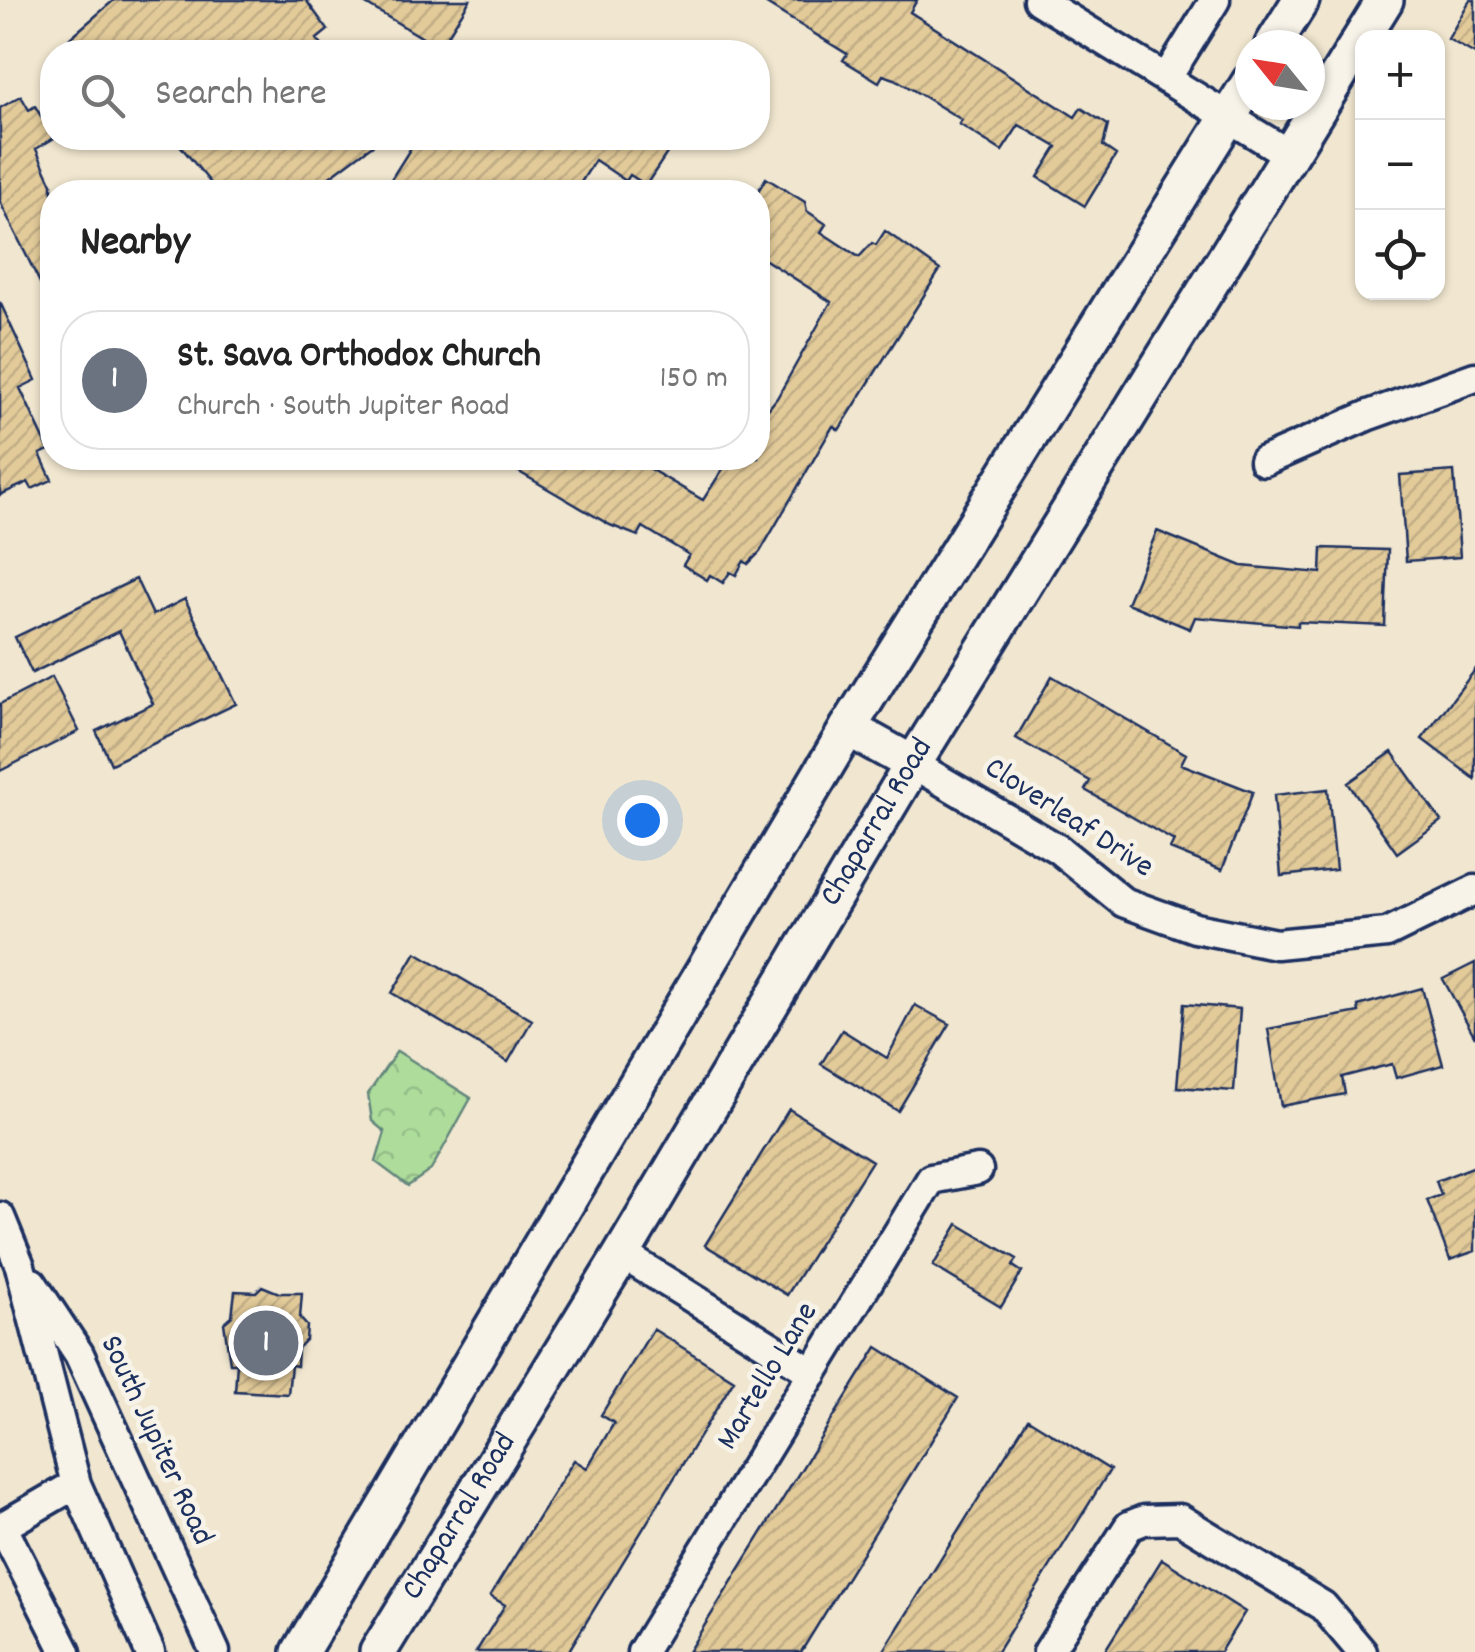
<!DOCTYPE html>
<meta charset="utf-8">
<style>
body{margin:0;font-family:Dekko,sans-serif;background:#f6f6f6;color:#222}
.controls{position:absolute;right:30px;top:30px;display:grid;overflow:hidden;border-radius:20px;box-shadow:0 2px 8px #0004}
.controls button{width:90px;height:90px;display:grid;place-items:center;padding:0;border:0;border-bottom:2px solid #e0e0e0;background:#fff;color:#222;font:50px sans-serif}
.compass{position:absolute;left:1235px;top:30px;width:90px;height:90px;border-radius:50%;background:#fff;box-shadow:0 2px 8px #0004;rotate:300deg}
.you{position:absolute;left:642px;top:820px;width:35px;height:35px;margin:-25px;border:8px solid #fff;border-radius:50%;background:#1a73e8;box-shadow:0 0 0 15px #1a73e833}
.badge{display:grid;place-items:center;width:65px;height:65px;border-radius:50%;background:#0b8043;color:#fff;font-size:32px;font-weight:700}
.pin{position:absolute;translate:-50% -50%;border:5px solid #fff;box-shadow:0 2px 10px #0006}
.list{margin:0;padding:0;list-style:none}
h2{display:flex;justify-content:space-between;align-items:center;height:130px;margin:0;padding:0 40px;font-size:42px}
h2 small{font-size:32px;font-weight:400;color:#767676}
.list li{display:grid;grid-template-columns:65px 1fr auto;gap:30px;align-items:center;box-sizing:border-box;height:140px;margin:0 20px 20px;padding:0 20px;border:2px solid #e0e0e0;border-radius:40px}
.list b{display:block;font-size:38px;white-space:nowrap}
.list p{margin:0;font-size:32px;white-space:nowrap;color:#767676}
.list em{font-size:32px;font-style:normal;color:#767676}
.icon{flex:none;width:55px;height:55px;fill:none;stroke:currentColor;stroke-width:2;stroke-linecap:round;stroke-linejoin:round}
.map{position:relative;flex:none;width:1475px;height:1652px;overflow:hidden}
.search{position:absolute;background:#fff;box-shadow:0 2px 8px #0004;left:40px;top:40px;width:730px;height:110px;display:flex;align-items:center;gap:25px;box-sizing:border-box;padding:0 35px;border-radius:40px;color:#767676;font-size:38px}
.panel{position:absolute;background:#fff;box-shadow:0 2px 8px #0004;left:40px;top:180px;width:730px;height:290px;border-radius:40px}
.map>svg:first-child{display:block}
.park{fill:url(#park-crowns);stroke:#64867c;stroke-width:2.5}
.building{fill:url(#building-hatch);stroke:#1b2f5e;stroke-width:2.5}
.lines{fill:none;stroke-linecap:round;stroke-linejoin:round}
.minor-casing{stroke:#1b2f5e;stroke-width:35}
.major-casing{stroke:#1b2f5e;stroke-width:42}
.minor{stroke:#f7f3e8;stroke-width:28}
.major{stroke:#f7f3e8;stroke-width:35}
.labels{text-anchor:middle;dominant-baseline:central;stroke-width:9;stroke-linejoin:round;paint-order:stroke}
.street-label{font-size:32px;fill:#1b2f5e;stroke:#f7f3e8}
</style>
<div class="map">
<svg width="1475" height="1652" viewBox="0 0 1475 1652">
<defs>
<pattern id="park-crowns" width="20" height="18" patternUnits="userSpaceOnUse" patternTransform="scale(2.5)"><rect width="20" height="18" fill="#addc9b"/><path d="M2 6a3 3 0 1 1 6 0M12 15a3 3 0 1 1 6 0" fill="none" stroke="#94bd88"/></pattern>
<pattern id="building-hatch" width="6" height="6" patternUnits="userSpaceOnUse" patternTransform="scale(2.5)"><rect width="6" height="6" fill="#e2ca99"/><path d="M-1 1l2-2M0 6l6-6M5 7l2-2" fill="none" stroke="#c1ae86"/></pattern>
</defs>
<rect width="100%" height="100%" fill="#f1e7d0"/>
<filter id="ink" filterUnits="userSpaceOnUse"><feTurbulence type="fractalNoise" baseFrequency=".01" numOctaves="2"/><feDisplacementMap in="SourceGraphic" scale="20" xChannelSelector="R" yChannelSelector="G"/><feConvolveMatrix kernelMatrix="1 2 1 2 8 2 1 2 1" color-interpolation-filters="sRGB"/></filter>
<g filter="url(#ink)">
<path class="park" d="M 397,1051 L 471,1098 L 431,1170 L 408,1186 L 376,1162 L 385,1132 L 372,1121 L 368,1094 Z"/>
<path class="building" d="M 114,0 L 306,0 L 328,30 L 317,39 L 327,52 L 82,52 L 70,38 Z
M 359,0 L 470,0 L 440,48 Z
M 760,0 L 917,0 L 910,12 L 1075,117 L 1081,108 L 1108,125 L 1103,146 L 1116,155 L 1085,206 L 1038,177 L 1057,147 L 1019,125 L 1002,151 L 959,124 L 962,120 L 895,79 L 883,75 L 879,82 L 843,60 L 847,54 Z
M 1470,0 L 1475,0 L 1475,54 L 1448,39 Z
M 21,96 L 29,110 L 35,106 L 54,138 L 36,149 L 52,184 L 52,307 L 0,202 L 0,108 Z
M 174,138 L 382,138 L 316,187 L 311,181 L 296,192 L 218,192 Z
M 417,138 L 677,138 L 646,185 L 630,175 L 626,181 L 595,160 L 575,192 L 383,192 Z
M 766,178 L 805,202 L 807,211 L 826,224 L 821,232 L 859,257 L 872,243 L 876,245 L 885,231 L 940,270 L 839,430 L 833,426 L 760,552 L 748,564 L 744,561 L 736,575 L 730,572 L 723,583 L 710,575 L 707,580 L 683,565 L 689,555 L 643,527 L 638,536 L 610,525 L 495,458 L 631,458 L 703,500 L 730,458 L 758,458 L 758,408 L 765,413 L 777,398 L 831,302 L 758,255 L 758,191 Z
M 0,302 L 36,380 L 20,388 L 49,450 L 40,454 L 52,480 L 32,489 L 28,482 L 0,495 Z
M 1454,471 L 1460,557 L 1406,561 L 1400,475 Z
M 1157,531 L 1242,566 L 1321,573 L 1322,548 L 1388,550 L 1385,626 L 1298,622 L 1298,626 L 1195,617 L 1190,629 L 1127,603 Z
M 136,579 L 153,615 L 185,599 L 236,704 L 111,764 L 96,731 L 153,704 L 119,631 L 32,673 L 15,637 Z
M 1475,670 L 1475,779 L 1422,739 Z
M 1052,676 L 1186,754 L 1181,764 L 1253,792 L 1222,870 L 1170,849 L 1174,841 L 1085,790 L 1090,781 L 1016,738 Z
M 52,677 L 79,731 L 0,771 L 0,704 Z
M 1392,752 L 1441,821 L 1397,853 L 1348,783 Z
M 1328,789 L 1336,870 L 1281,876 L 1274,795 Z
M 416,952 L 532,1020 L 508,1062 L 392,993 Z
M 1475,963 L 1475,1037 L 1443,979 Z
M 1422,988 L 1443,1065 L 1396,1078 L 1392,1064 L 1342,1077 L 1345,1094 L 1281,1106 L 1268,1029 L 1359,1012 L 1358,1006 Z
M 1184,1004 L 1240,1009 L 1234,1091 L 1177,1087 Z
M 915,1005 L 950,1024 L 898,1111 L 821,1064 L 842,1030 L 887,1058 Z
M 789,1109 L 872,1161 L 787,1295 L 705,1245 Z
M 1475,1166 L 1475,1251 L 1450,1260 L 1427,1200 L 1441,1195 L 1436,1181 Z
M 958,1224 L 1017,1259 L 1013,1266 L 1022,1272 L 1001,1307 L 933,1266 Z
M 262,1286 L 279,1293 L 302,1293 L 300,1318 L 307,1326 L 306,1340 L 298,1348 L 297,1366 L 291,1365 L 288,1394 L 235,1391 L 237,1363 L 230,1363 L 224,1323 L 232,1316 L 235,1291 L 256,1292 Z
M 653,1329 L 734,1380 L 568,1652 L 476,1652 L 505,1605 L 490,1596 L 574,1460 L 587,1468 L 614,1423 L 601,1415 Z
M 877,1347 L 958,1398 L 801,1652 L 688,1652 Z
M 1028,1419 L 1110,1470 L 997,1652 L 883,1652 Z
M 1162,1559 L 1245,1612 L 1220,1652 L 1104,1652 Z"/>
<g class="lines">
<defs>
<path id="minor" d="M 1038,0 L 1290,155
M 1166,79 L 1215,0
M 1264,461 L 1369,415 L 1475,377
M 913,764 L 1058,849 L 1123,902 L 1195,928 L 1276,944 L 1387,933 L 1475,890
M 0,1217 L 20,1266 L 76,1484 L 150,1652
M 622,1254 L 813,1373
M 32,1283 L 79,1354 L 215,1652
M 2,1526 L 66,1652
M 0,1528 L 76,1484
M 642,1652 L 931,1179 L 978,1170
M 1048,1652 L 1129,1526 L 1144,1520 L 1180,1519 L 1323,1606 L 1362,1652"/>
<g id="major">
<path d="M 1273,45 L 1301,0"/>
<path d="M 848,728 L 913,764"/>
<path d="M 300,1652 L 848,728 L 1250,82"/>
<path id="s1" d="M 378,1652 L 622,1254 L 913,764 L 1385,0"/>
</g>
</defs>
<use href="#minor" class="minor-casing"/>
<use href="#major" class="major-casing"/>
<use href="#minor" class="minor"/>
<use href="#major" class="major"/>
</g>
</g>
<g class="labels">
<g class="street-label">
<text transform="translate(1068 819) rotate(33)">Cloverleaf Drive</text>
<text stroke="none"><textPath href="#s1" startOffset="968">Chaparral Road</textPath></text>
<text transform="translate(769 1377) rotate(-59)">Martello Lane</text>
<text transform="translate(155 1441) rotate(65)">South Jupiter Road</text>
<text stroke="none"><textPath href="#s1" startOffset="158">Chaparral Road</textPath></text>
</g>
</g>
</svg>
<div class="controls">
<button>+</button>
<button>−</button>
<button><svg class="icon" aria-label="locate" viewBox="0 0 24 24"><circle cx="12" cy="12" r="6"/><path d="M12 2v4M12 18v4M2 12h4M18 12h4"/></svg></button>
</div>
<svg class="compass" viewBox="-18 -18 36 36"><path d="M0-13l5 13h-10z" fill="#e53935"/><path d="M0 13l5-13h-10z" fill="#767676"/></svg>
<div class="you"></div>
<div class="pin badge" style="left:266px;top:1343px;background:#6b7280">1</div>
<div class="search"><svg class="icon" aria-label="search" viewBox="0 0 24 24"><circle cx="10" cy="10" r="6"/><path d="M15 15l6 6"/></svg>Search here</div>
<section class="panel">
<h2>Nearby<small></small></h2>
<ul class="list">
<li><span class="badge" style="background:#6b7280">1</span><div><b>St. Sava Orthodox Church</b><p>Church · South Jupiter Road</p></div><em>150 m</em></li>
</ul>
</section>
</div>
